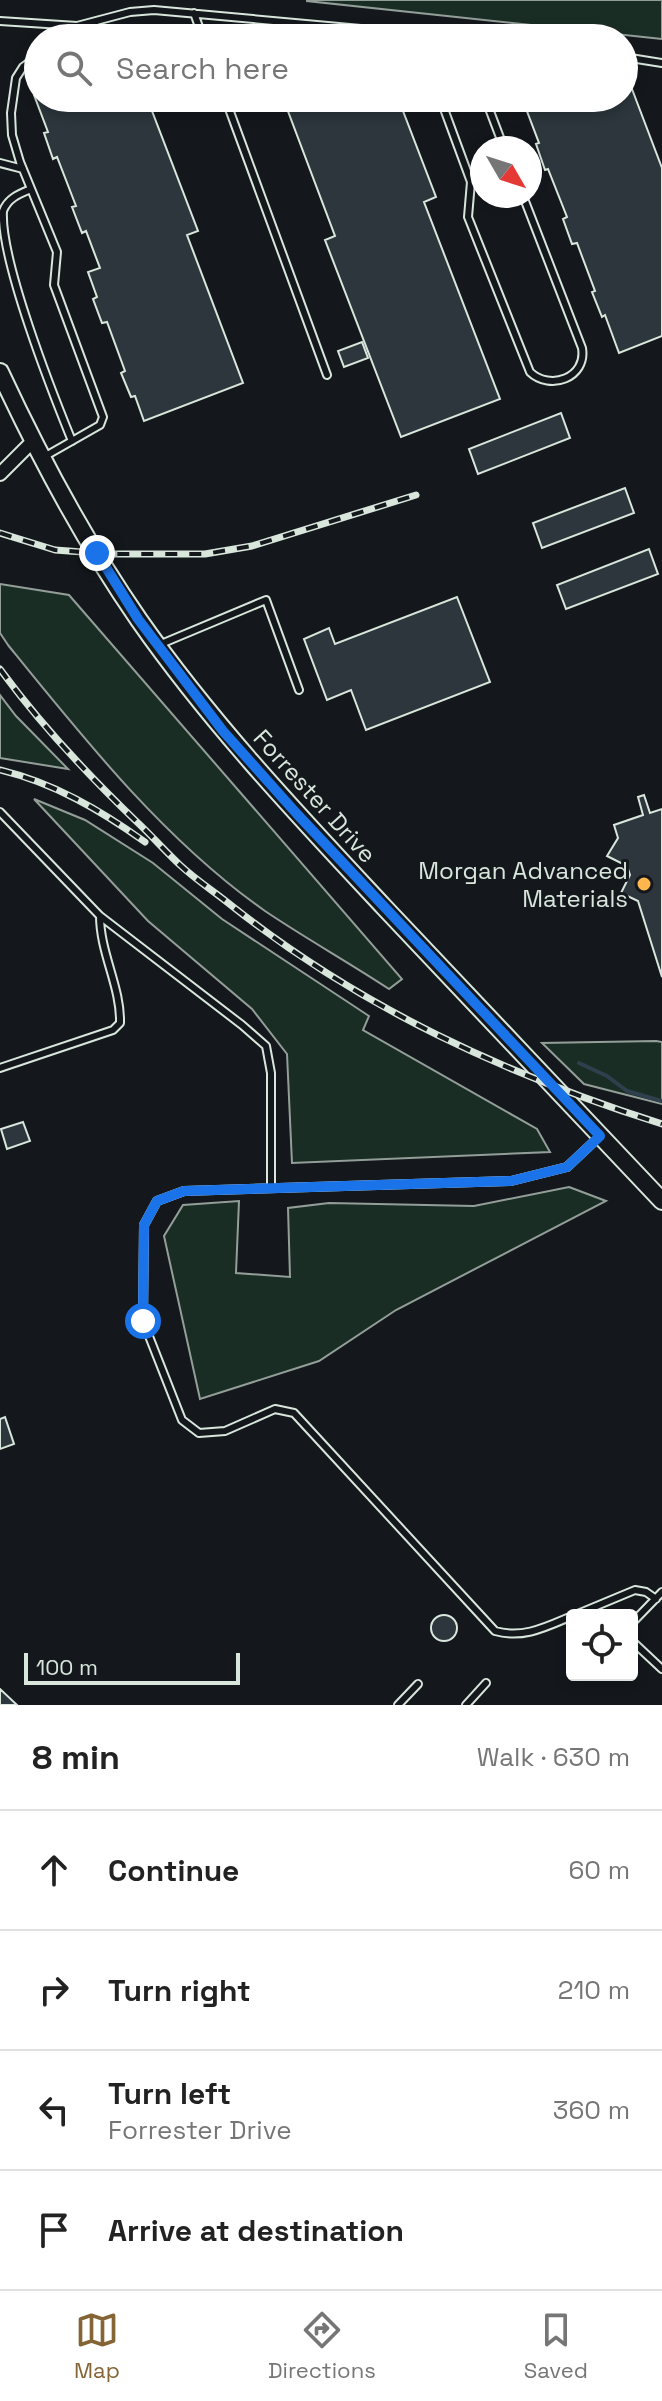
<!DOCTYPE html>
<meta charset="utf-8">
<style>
body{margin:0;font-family:"Space Grotesk",sans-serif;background:#f2f2f2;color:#222}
.controls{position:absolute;right:24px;bottom:24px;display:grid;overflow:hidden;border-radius:8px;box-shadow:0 4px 12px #0003}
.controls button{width:72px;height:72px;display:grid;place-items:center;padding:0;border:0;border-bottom:2px solid #e0e0e0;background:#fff;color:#222;font:40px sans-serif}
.compass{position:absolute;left:470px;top:136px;width:72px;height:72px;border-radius:50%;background:#fff;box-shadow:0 4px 12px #0003;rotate:129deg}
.scale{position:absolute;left:24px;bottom:20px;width:216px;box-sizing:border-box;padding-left:8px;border:4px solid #d8e6dc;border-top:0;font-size:22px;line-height:28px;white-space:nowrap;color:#d8e6dc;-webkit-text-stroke:6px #14181c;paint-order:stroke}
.stop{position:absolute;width:24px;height:24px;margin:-18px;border:6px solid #1a73e8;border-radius:50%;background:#fff}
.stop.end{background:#1a73e8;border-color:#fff;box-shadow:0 2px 8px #0008}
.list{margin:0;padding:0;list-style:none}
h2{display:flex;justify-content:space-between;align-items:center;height:104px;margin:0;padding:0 32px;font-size:34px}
h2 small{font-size:26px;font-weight:400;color:#767676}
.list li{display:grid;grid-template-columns:52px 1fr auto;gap:24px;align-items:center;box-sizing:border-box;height:120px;padding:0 32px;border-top:2px solid #e0e0e0}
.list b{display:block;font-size:30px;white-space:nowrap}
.list p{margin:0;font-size:26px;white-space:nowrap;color:#767676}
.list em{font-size:26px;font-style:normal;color:#767676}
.icon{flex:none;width:44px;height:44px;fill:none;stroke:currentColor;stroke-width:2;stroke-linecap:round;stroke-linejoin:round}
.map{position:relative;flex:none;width:662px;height:1705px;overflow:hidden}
.search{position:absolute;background:#fff;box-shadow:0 4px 12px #0003;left:24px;right:24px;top:24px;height:88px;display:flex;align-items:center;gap:20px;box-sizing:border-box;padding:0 28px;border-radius:44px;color:#767676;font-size:30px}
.sheet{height:584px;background:#fff}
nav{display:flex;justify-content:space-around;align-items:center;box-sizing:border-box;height:112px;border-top:2px solid #e0e0e0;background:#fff;font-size:22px;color:#767676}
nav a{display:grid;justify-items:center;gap:4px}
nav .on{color:#856535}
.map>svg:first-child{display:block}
.green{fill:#1a2d24;stroke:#939e99;stroke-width:2}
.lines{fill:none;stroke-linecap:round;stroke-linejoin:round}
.stream{stroke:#2f3f4d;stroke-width:4}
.building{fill:#2c363c;stroke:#d8e6dc;stroke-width:2}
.service-casing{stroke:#d8e6dc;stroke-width:10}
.minor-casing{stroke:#d8e6dc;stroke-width:16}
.tertiary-casing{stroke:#d8e6dc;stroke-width:20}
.service{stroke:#14181c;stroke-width:6}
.minor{stroke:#14181c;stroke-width:12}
.tertiary{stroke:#14181c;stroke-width:16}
.rail-casing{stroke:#d8e6dc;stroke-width:7}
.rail{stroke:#14181c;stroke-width:4;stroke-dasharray:12;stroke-linecap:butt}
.route{stroke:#1a73e8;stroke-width:10}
.poi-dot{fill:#ffb74d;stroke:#14181c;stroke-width:3}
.labels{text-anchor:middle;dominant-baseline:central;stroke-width:6;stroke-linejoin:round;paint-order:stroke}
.street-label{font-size:24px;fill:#d8e6dc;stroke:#14181c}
.poi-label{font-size:24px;fill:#d8e6dc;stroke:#14181c;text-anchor:end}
</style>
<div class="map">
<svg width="662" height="1705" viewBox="0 0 662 1705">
<rect width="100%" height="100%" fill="#14181c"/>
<path class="green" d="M 307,0 L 662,0 L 662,39 L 307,1 Z
M 0,584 L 69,595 L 402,979 L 389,989 C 348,962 305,938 265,911 C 165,841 84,739 8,645 L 0,633 Z
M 0,695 L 16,716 L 68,769 L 0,758 Z
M 34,799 L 85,820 L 153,863 L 222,919 L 369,1016 L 363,1030 L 537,1129 L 550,1152 L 292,1163 L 287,1054 L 252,1009 L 148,921 Z
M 656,1041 L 662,1042 L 662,1104 L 584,1084 L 542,1043 Z
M 569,1187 L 606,1201 L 396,1310 L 319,1361 L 200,1399 L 164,1236 L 183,1205 L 239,1201 L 236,1273 L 290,1277 L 288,1208 L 329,1203 L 474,1206 Z"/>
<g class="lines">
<path class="stream" d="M 579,1063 L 607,1076 L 627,1091 L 662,1101"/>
</g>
<path class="building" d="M 624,68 L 662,168 L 662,336 L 619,353 L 605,315 L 602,317 L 592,292 L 595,291 L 577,243 L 572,244 L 563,219 L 567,217 L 548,169 L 545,170 L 536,144 L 539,143 L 525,106 L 544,98 L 624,98 Z
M 38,93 L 38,98 L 147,98 L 198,231 L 187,235 L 243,383 L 144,421 L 135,396 L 131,397 L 121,373 L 125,371 L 107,322 L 102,323 L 93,299 L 97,297 L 88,272 L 100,268 L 86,231 L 82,233 L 72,207 L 76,206 L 57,157 L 53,159 L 44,133 L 48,132 L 34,95 Z
M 283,98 L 398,98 L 436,197 L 424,202 L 500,399 L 401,437 L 325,240 L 335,236 Z
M 362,342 L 368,358 L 344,367 L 338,351 Z
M 561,413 L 570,438 L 478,474 L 469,449 Z
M 625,488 L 634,513 L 542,548 L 533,523 Z
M 649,549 L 658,574 L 566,609 L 557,585 Z
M 457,597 L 490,682 L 366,730 L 351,690 L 327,700 L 304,639 L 329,628 L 335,644 Z
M 644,795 L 650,813 L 662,809 L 662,977 L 638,901 L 621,893 L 630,875 L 627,866 L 607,856 L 618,838 L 614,825 L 643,815 L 638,797 Z
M 23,1122 L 30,1141 L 7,1149 L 1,1129 Z
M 5,1417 L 14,1444 L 0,1449 L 0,1419 Z
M431 1628a13 13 0 1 1 26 0a13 13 0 1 1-26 0Z
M 0,1689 L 17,1705 L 0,1705 Z"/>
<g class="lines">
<defs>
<path id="service" d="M 194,13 L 203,38
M 0,21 L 77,26 L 130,12 L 154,10 L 460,38
M 77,38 L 95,24
M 38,56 L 23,67 L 16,78 L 11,113 L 12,135 L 20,162 L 57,252 L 54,285 L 103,417 L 100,425 L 42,458
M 624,57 L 662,63
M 225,98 L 327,375
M 440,98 L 471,182 L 468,217 L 530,372 C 550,391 587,378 582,348 L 523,196
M 485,98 L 504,148
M 0,163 L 23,169
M 31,189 C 19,194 8,198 3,211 C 0,260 52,392 72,441
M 161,644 L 266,600 L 299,690
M 0,812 L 100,916 L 242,1025 L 266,1046 L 271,1073 L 271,1188
M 0,1068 L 113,1030 L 120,1023 C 121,987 100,953 100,916
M 575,1615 L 635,1590 L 646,1592 L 656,1599
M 572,1616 C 546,1627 523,1639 495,1631 L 294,1413 L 275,1409 L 225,1431 L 199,1433 L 182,1420 L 143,1321 L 144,1225 L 157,1201 L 184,1191 L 511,1181 L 567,1167 L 600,1136
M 632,1623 L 662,1592
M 632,1641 L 662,1669
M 398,1705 L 418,1684
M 466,1705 L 486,1683"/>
<path id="minor" d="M 0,474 L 32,442"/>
<path id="tertiary" d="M 0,372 C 40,458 85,542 139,620 C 211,723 297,814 383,906 C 476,1004 569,1103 662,1201"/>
</defs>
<use href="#service" class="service-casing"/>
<use href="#minor" class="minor-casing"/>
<use href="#tertiary" class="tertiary-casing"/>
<use href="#service" class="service"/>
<use href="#minor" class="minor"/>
<use href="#tertiary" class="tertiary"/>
<defs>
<path id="rail" d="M 0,533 L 55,550 L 110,554 L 205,554 L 252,546 L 416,495
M 0,669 C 41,725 87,774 137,822 C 152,836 165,851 180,865 C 196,880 215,892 232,906 C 361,1008 507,1075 662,1124
M 0,770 C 54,783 100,810 145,842"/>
</defs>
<use href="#rail" class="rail-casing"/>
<use href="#rail" class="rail"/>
</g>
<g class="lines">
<path class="route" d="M 97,553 L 138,619 L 223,731 L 297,814 L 600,1136 L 567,1167 L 511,1181 L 184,1191 L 157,1201 L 144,1225 L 143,1321"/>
</g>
<circle class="poi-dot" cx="644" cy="884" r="8"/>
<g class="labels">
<g class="street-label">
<text transform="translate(315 796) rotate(48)">Forrester Drive</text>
</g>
<g class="poi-label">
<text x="628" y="870">Morgan Advanced<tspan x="628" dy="28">Materials</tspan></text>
</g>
</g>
</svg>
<div class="controls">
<button><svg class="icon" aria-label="locate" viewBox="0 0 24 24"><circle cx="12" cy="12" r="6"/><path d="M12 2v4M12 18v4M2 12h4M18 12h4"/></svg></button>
</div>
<svg class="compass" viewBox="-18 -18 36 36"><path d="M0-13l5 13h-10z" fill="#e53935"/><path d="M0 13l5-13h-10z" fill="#767676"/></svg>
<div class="scale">100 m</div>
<div class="stop" style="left:143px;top:1321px"></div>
<div class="stop end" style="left:97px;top:553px"></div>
<div class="search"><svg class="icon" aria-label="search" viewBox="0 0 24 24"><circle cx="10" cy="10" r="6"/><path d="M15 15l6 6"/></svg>Search here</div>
</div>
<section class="sheet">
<h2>8 min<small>Walk · 630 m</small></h2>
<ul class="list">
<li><svg class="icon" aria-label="ahead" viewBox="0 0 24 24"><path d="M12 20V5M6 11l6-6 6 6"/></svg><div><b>Continue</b></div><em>60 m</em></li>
<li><svg class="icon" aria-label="right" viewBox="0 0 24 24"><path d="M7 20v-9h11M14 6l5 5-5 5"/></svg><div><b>Turn right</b></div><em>210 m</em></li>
<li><svg class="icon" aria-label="left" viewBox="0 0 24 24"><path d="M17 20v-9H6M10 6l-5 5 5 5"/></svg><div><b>Turn left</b><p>Forrester Drive</p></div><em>360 m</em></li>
<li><svg class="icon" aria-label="arrive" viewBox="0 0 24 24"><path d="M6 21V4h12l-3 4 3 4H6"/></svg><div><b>Arrive at destination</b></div></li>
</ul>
</section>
<nav>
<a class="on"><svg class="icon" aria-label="map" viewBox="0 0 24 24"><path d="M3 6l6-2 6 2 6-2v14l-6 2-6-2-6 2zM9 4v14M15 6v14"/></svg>Map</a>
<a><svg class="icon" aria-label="directions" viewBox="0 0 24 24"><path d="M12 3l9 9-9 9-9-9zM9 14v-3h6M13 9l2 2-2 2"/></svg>Directions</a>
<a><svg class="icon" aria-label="saved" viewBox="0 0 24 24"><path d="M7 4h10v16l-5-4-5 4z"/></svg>Saved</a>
</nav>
